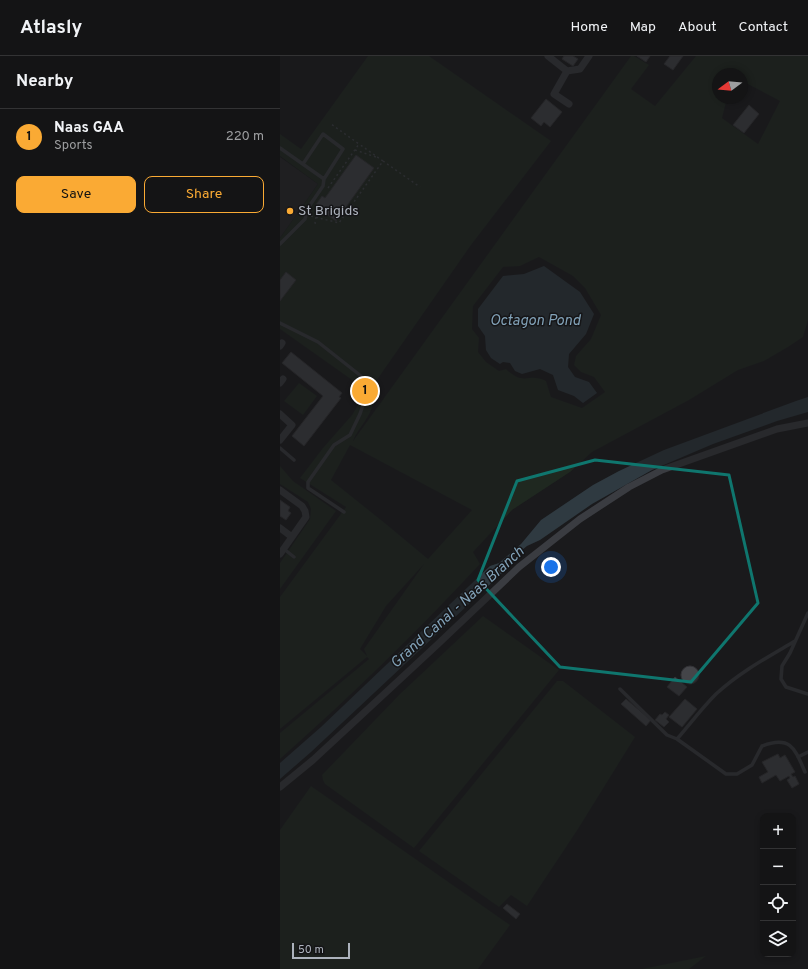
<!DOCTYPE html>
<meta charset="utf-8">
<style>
body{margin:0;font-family:Overpass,sans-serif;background:#212122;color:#f1f3f6}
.controls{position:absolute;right:12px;bottom:12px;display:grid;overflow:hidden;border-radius:8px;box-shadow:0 2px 6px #0003}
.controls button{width:36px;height:36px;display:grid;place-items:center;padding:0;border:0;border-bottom:1px solid #333334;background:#141415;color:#f1f3f6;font:20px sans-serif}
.compass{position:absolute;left:432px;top:12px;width:36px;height:36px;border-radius:50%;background:#141415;box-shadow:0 2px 6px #0003;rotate:254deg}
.scale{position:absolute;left:12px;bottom:10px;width:58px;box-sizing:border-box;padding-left:4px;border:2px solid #acb2bc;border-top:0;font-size:11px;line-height:14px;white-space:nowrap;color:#acb2bc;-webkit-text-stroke:3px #151517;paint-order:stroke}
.you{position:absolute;left:271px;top:511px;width:14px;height:14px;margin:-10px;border:3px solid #fff;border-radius:50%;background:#1a73e8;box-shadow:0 0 0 6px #1a73e833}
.badge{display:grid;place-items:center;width:26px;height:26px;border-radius:50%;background:#faaa34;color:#111;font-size:13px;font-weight:700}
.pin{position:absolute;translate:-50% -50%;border:2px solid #fff;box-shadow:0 1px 4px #0006}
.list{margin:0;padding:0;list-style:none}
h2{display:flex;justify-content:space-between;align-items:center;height:52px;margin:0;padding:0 16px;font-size:17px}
h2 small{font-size:13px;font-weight:400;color:#9d9ea0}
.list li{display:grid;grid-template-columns:26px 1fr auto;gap:12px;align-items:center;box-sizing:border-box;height:56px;padding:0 16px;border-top:1px solid #333334}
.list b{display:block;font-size:15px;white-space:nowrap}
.list p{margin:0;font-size:13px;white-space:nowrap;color:#9d9ea0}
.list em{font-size:13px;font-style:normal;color:#9d9ea0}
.actions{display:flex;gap:8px;padding:12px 16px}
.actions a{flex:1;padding:9px 0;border:1px solid #faaa34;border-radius:8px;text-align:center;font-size:14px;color:#faaa34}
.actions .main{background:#faaa34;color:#111}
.icon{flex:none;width:22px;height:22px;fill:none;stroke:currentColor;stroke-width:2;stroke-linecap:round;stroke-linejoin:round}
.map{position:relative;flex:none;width:528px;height:913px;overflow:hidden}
header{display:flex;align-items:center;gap:24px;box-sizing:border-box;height:56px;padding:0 20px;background:#141415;border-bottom:1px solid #333334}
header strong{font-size:19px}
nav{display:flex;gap:22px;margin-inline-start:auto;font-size:14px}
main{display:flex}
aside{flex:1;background:#141415}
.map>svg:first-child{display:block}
.built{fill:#262629}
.green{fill:#1f2820;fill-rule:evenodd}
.water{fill:#2f3a41}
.building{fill:#444549;stroke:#343438}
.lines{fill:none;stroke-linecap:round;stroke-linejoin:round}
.path{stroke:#404348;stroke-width:1.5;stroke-dasharray:2 3;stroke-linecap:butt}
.lane{stroke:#3a3c41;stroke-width:3.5}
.street{stroke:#3a3c41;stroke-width:7}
.marked{fill:none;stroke:#0f766e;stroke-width:3;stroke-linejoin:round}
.poi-dot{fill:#faaa34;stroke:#151517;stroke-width:1.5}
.labels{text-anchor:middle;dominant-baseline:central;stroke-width:3;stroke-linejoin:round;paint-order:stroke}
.poi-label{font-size:14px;fill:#acb2bc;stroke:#151517;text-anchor:start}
.water-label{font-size:15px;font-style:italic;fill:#82a2b8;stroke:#151517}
</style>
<header>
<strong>Atlasly</strong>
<nav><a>Home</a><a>Map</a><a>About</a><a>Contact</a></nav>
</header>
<main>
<aside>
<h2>Nearby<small></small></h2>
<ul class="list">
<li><span class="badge">1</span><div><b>Naas GAA</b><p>Sports</p></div><em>220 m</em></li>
</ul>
<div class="actions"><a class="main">Save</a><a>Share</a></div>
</aside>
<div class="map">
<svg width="528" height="913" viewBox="0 0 528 913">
<rect width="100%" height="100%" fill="#1a1a1c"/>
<path class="built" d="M 0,101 L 38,128 L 0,182 Z"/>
<path class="green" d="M 88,0 L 149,0 L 271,85 L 191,189 L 92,331 C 92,336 94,342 93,347 C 91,361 78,372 73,385 L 351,0 L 354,0 L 369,9 L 351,33 L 375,50 L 416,0 L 528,0 L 528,264 L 523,281 L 508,291 L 484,305 L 458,314 L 409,344 L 312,396 L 290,416 L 232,454 L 193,496 L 200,508 C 137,576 70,641 0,703 L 0,677 L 89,603 L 87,601 L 0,673 L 0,541 L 66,451 L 20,422 L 43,392 L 72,359 L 78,349 L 78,340 L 72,324 L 0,273 L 0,182 L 38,128 L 0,100 L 0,78 L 21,93 ZM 438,18 L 462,18 L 462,25 L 500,45 L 478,88 L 442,62 L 447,42 L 438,42 ZM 259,201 L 293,220 L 305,232 L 321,259 L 311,283 L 296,300 L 294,309 L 301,316 L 314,321 L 325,336 L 302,352 L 271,341 L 266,325 C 248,316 245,331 226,313 L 219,315 L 206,306 L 198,296 L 199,282 L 192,273 L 193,250 L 223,211 L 240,210 ZM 70,389 L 192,454 L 148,503 L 106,468 L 51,424 ZM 144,508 L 84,593 L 87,600 L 80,593 L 106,550 Z
M 19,327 L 37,340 L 23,359 L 4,345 Z
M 0,410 L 13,425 L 56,455 L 0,533 L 0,507 L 30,463 L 31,453 L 28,446 L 0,428 Z
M 203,560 L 279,614 L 134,792 L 45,728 L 43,724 L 42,719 L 120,638 Z
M 277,625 L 283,625 L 355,681 L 298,773 L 247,850 L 231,839 L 219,851 L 139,795 Z
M 31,730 L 230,869 L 198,913 L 0,913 L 0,774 Z
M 426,900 L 409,913 L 362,913 Z"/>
<path class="water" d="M 264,210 L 300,236 L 314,258 L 306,278 L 289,298 L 288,311 L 295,321 L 309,326 L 317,337 L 303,347 L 294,340 L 278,334 L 273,319 L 260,313 L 242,318 L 235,315 L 230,307 L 223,306 L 220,308 L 211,302 L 206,294 L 205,280 L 198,270 L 198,253 L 223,220 L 244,218 Z
M 528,341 L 528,356 L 497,365 L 433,388 L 372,414 L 312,448 L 260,484 L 247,490 L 222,510 L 221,513 L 222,517 L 221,518 L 31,696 L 0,723 L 0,707 L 41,671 L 210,510 L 219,507 L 241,488 L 261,464 L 313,429 L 339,415 L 384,394 L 516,345 Z"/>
<path class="building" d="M 284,0 L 293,0 L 298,3 L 293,10 L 282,3 Z
M 357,0 L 370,0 L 366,6 Z
M 390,0 L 403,0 L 393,14 L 384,8 Z
M 266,43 L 282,56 L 270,71 L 264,66 L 261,70 L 251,62 Z
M 469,49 L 479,58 L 464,77 L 453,69 Z
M 76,99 L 94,112 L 56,165 L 35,150 L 42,140 L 45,142 Z
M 6,216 L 16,224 L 0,245 L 0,224 Z
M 11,296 L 62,337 L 59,341 L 61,342 L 24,390 L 12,380 L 43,340 L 2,307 Z
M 0,444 L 10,451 L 8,455 L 11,457 L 6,464 L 0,460 Z
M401 619a9 9 0 1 1 18 0a9 9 0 1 1-18 0Z
M 395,621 L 407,631 L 399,640 L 387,631 Z
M 346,643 L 371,664 L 366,670 L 341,648 Z
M 405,643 L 417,653 L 402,671 L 389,661 Z
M 385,656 L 389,659 L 386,663 L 389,666 L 384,671 L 375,664 L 380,658 L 382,659 Z
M 498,698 L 500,702 L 505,699 L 515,716 L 511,718 L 513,721 L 515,720 L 519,728 L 512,732 L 507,724 L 510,722 L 509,720 L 500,725 L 496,719 L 482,727 L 479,721 L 488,716 L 482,706 Z
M 227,848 L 240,858 L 236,863 L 223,852 Z"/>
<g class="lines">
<path class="path" d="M 75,94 L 96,101
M 103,105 L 140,131
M 48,132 L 79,88 L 51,68
M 31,160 L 59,167 L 103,105 L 79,88
M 36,161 L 35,167 L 38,169"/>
<path class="lane" d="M 0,92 L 44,123 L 63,93 L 43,78 L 23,108
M 0,188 L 25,163 L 28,152 L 43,130 L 44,123
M 0,267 L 38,286 L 81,320 L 85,331 L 85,343 L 80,358 L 70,379 L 54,389 L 28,426 L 28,432 L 64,456
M 0,392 L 14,404
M 4,493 L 14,501
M 528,557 L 510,597 L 502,610 L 501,623 L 506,631 L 528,638
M 340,633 L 387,679 L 397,683 L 446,718 L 457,718 L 472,709 L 482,690 C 511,679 515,693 525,716
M 397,683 C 410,668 422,652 436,638 C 460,616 488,601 515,585
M 518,701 L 528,696"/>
<path class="street" d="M 268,0 L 287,15 L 300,13 L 309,0
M 287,15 L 274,38 L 289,48
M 0,290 L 2,287
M 0,327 L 3,323
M 0,358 L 12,369 L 0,384
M 0,434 L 22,450 L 25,455 L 26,461 L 0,498
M 0,472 L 12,481
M 0,731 L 33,704 L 158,588 L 239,511 L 300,463 L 349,431 L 382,414 L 497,373 L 528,367"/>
</g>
<path d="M0 0H528V913H0ZM 315,404 L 449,419 L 478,547 L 411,626 L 280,611 L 198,524 L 237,425 Z" fill="#1a1a1c" fill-opacity=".55" fill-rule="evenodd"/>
<path class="marked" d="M 315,404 L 449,419 L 478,547 L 411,626 L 280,611 L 198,524 L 237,425 Z"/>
<circle class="poi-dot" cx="10" cy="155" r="4"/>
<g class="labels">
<g class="poi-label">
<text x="18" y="155">St Brigids</text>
</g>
<g class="water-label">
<text x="255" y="265">Octagon Pond</text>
<text transform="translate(178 552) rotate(-42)">Grand Canal - Naas Branch</text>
</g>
</g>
</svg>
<div class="controls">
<button>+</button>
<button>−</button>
<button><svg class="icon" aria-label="locate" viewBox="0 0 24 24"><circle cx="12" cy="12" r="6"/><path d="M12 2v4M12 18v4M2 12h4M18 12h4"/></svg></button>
<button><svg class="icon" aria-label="layers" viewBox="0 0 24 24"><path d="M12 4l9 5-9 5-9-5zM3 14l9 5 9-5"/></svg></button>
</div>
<svg class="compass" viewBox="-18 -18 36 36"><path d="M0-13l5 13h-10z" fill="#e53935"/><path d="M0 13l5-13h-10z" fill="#9d9ea0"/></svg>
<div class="scale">50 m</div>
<div class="you"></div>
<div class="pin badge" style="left:85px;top:335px">1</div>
</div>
</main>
